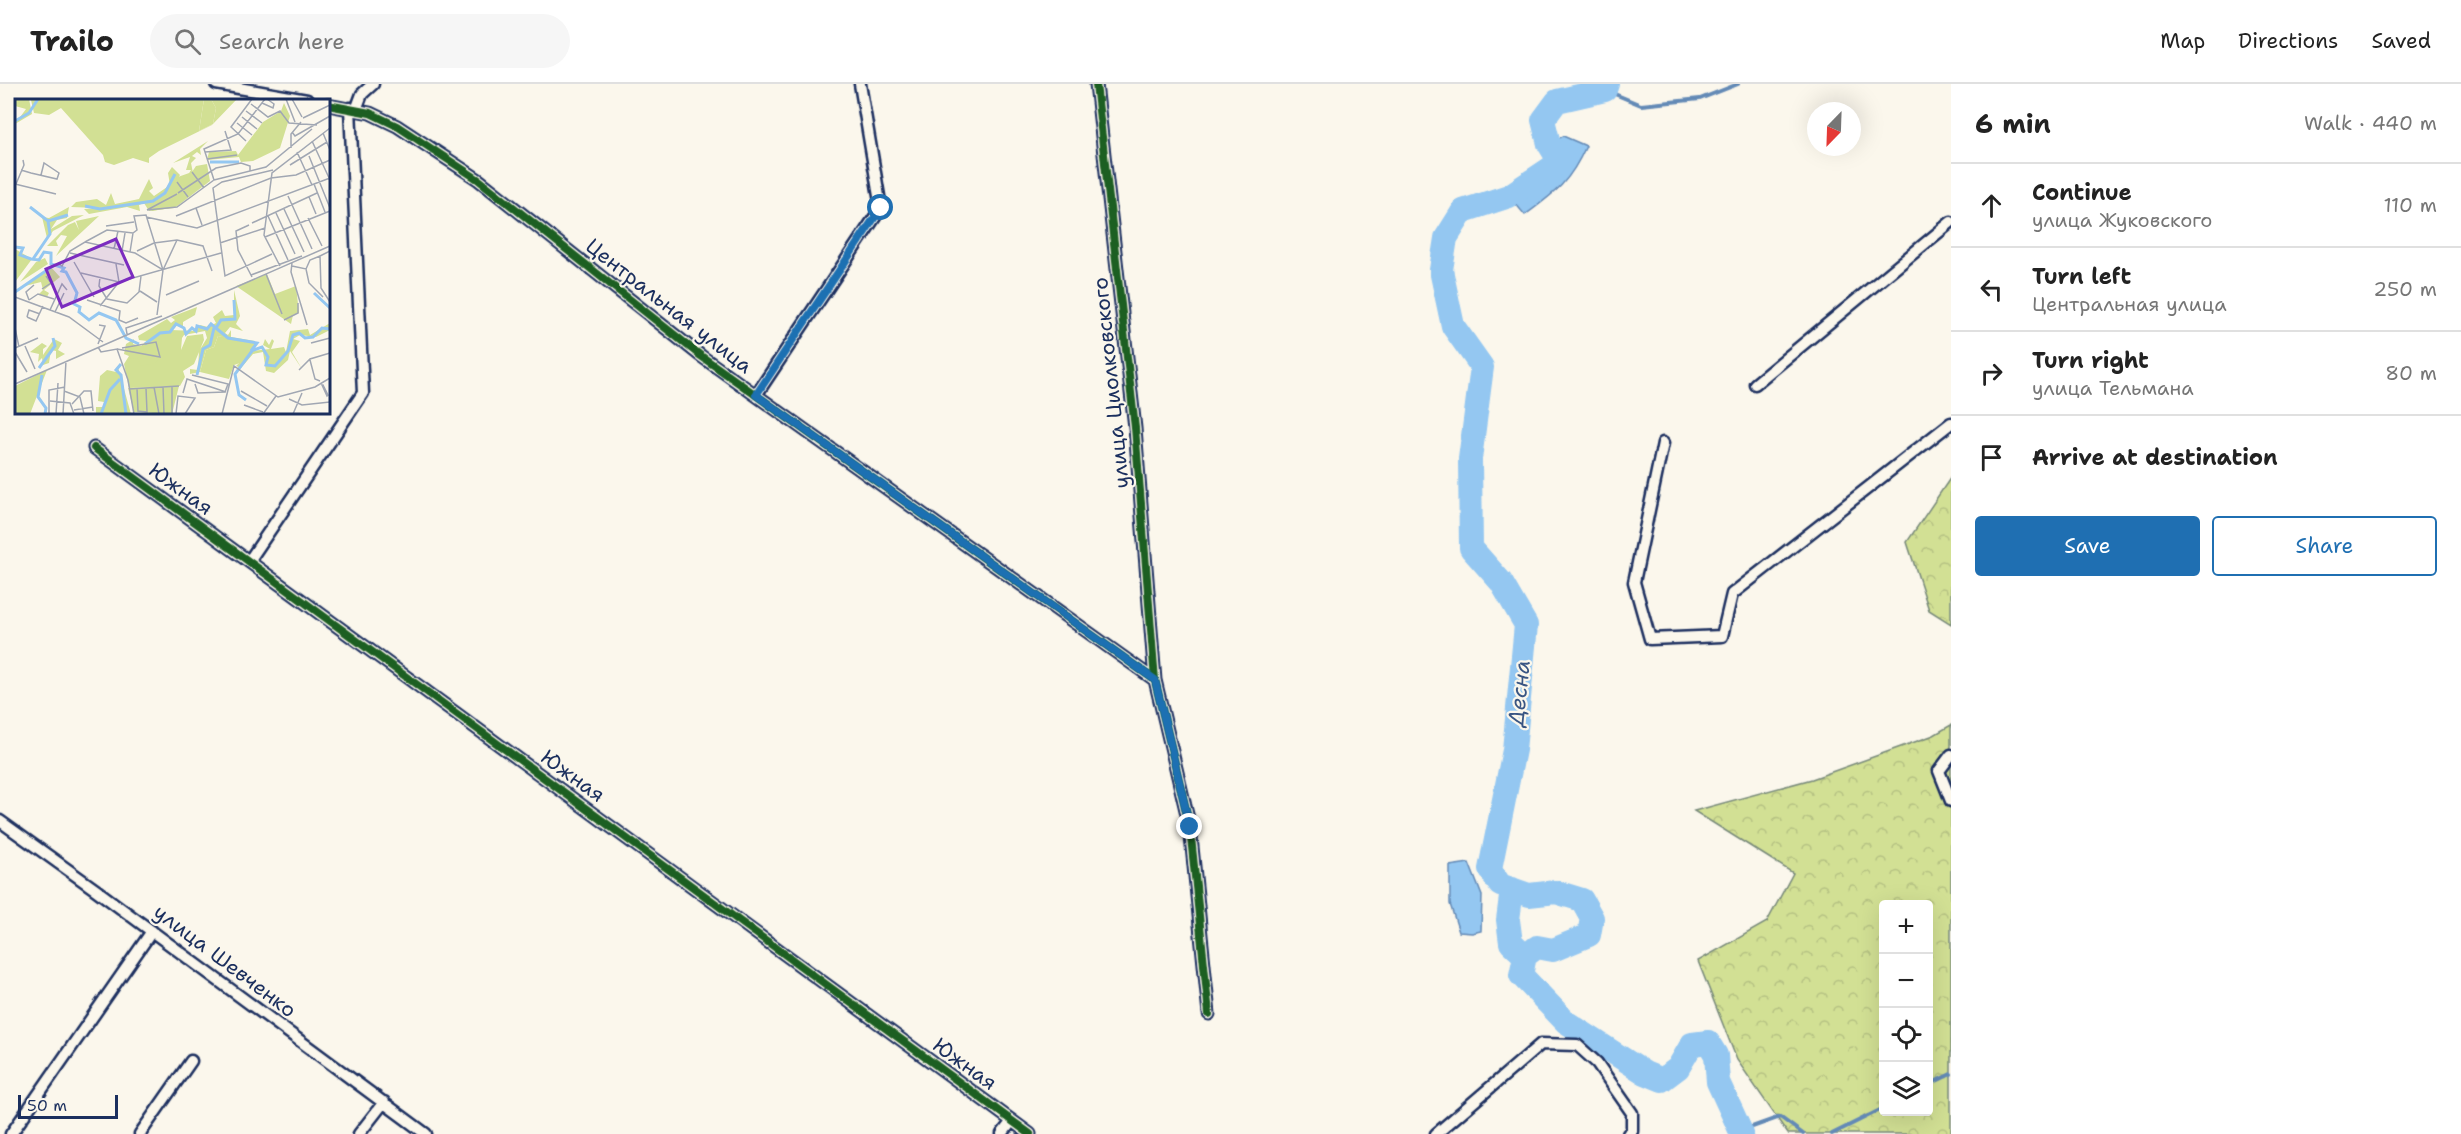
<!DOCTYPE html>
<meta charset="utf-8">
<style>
body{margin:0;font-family:"Shantell Sans",sans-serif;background:#f6f6f6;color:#222}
.controls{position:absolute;right:18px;bottom:18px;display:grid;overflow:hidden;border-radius:6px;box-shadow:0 6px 24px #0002}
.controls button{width:54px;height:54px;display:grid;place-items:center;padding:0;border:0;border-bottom:2px solid #e0e0e0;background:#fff;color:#222;font:30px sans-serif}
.compass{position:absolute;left:1807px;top:18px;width:54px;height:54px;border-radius:50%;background:#fff;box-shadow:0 6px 24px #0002;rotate:203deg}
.scale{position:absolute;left:18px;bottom:15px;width:100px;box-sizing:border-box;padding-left:6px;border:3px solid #1b2f5e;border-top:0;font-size:16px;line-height:21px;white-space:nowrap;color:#1b2f5e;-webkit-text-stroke:4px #fbf7ec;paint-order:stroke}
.stop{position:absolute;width:18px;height:18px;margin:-14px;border:4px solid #1f6fb2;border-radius:50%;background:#fff}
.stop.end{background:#1f6fb2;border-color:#fff;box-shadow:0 2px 6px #0008}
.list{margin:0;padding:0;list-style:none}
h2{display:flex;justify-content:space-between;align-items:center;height:78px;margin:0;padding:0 24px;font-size:26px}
h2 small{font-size:20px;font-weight:400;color:#767676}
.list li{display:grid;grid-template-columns:39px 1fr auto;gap:18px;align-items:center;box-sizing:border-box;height:84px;padding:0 24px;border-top:2px solid #e0e0e0}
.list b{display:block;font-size:22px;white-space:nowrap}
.list p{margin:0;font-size:20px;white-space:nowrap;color:#767676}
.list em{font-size:20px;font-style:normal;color:#767676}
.actions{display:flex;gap:12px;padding:18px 24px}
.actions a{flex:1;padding:14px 0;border:2px solid #1f6fb2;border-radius:6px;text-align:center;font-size:21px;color:#1f6fb2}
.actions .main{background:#1f6fb2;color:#fff}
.icon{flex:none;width:33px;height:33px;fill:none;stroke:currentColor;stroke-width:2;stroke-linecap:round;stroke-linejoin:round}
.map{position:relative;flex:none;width:1951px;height:1050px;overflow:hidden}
header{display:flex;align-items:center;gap:36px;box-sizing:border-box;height:84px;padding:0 30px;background:#fff;border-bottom:2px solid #e0e0e0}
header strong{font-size:28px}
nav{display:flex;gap:33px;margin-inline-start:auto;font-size:21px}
.search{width:420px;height:54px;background:#f6f6f6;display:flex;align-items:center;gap:15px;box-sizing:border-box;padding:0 21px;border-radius:33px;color:#767676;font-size:22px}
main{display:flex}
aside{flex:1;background:#fff}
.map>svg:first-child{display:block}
.forest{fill:url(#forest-crowns);stroke:#768879;stroke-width:1.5;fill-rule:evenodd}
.water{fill:#94c7f1;stroke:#648ab6;stroke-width:1.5}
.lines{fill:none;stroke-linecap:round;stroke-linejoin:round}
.stream{stroke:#648ab6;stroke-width:4}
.river{stroke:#94c7f1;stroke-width:24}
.minor-casing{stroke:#1b2f5e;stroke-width:15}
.minor{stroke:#fbf7ec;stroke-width:10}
.cycleway-casing{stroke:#fbf7ec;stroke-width:11}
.cycleway{stroke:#1b5e20;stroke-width:8}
.route{stroke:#1f6fb2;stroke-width:8}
.labels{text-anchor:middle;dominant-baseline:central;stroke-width:4.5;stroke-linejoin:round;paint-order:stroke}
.street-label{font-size:21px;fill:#1b2f5e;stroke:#fbf7ec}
.water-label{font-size:22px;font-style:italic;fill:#395583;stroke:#fbf7ec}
.inset-river{fill:none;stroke:#94c7f1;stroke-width:3}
.inset-road{fill:none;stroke:#a1a7b3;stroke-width:1.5}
.view{fill:#7b2cbf;fill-opacity:0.15;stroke:#7b2cbf;stroke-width:3}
.inset-edge{fill:none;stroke:#1b2f5e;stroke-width:3}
</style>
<header>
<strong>Trailo</strong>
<div class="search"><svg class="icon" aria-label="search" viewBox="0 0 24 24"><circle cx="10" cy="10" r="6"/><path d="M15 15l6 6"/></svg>Search here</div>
<nav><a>Map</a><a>Directions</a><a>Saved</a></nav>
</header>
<main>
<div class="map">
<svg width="1951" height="1050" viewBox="0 0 1951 1050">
<defs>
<pattern id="forest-crowns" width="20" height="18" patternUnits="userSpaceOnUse" patternTransform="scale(1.5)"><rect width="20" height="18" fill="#d2e094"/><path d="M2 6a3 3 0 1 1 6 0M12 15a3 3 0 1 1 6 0" fill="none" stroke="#b4c082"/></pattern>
</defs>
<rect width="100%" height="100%" fill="#fbf7ec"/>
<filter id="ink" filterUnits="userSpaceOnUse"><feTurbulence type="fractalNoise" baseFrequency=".0167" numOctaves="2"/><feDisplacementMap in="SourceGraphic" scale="12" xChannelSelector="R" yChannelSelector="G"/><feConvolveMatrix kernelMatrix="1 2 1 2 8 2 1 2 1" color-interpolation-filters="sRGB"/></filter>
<g filter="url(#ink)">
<path class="forest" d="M 1951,393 L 1951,540 L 1929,526 L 1907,458 Z
M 1951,641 L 1951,1050 L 1788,1050 L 1737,976 L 1698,877 L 1767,838 L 1793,789 L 1694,727 L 1812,695 L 1934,651 ZM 1884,820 L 1928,820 L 1928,1028 L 1884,1028 Z"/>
<path class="water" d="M 1563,52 L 1586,62 C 1570,98 1556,108 1525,131 L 1509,112 L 1560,78 L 1549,60 Z
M 1469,779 L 1482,812 L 1481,847 L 1472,849 L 1459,848 L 1450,820 L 1450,782 Z"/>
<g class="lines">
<path class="stream" d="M 1605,6 L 1641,21 L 1700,15 L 1738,0
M 1928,1001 L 1951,990
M 1741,1047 L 1780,1033 L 1803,1050
M 1832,1050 L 1884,1024"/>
<path class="river" d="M 1607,0 L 1605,6 L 1557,17 L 1543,36 L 1549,60 L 1560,78 L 1509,112 L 1463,127 L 1446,154 L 1441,186 L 1453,242 L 1482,283 L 1470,375 L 1471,464 L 1501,498 L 1526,541 L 1514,666 L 1490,785 L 1500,801 L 1529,811 L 1556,808 L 1582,816 L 1592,834 L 1589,851 L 1553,866 L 1537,863 L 1525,872 L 1521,891 L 1566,938 L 1645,989 L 1662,996 L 1678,984 L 1692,960 L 1708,958 L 1716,971 L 1718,998 L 1742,1050
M 1512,805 L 1508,836 L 1511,859 L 1525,872"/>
<defs>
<path id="minor" d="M 216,0 L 307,16
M 1096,0 L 1135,344 L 1155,596 L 1190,743 L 1209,930
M 328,21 L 370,29 L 397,42 L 479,96 L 701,272 L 1155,596
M 356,26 L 362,10 L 373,0
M 1755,300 L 1951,138
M 756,311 L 881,124 L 860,0
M 1663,359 L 1634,498 L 1650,555 L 1722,552 L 1732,510 L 1951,339
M 94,364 L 1030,1050
M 249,477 L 363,309 L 350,24
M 1951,671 L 1939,687 L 1951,717
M 0,737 L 96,806 L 426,1050
M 11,1050 L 152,847
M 140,1050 L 191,977
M 359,1050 L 384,1018
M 1002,1050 L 1012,1037
M 1436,1050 L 1541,960 L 1577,961 L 1597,979 L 1632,1029 L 1632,1047 L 1628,1050"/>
</defs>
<use href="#minor" class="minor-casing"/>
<use href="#minor" class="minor"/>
<defs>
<path id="cycleway" d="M 1096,0 L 1135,344 L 1155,596 L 1190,743 L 1209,930
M 328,21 L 370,29 L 397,42 L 479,96 L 701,272 L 1155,596
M 94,364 L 1030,1050"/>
</defs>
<use href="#cycleway" class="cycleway-casing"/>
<use href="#cycleway" class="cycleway"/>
</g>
</g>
<g class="lines" filter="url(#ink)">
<path class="route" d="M 881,124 L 756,311 L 1155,596 L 1190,743"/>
</g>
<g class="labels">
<g class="street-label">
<text transform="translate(669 222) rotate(38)">Центральная улица</text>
<text transform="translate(1111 299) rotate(-96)">улица Циолковского</text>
<text transform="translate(181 405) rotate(36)">Южная</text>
<text transform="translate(573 692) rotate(36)">Южная</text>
<text transform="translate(225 877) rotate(37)">улица Шевченко</text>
<text transform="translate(965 980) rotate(36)">Южная</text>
</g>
<g class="water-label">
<text transform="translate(1519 609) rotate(-84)">Десна</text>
</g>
</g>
<g transform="translate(15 15)">
<rect width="315" height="315" fill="#fbf7ec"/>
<path d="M 203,237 L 243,244 L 228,263 L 219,266 L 214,280 L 185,273 L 191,251 L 199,248 Z" fill="#d2e094"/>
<path d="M 0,0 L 14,0 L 17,15 L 0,25 L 11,10 L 0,7 ZM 189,0 L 184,32 L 198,25 L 201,9 L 196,0 L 222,0 L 197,26 L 144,52 L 134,59 L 134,64 L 118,59 L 99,66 L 90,63 L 88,56 L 46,9 L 34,16 L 19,14 L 16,1 ZM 193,42 L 185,50 L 186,56 L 182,53 L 177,57 L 181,59 L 176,64 L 178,74 L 173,76 L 176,71 L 171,71 L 175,58 L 158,64 ZM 157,68 L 165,76 L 158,88 L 159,109 L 134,112 L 129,104 L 124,106 L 125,112 L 112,108 L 74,115 L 69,110 L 84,109 L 56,108 L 61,103 L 82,100 L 91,106 L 96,94 L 100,105 L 124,100 L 134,80 L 138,89 L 134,92 L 139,97 L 155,86 L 153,74 ZM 54,108 L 52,119 L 42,121 L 36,130 L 57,117 L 69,116 L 38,132 L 20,157 L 32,139 L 27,118 L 34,119 ZM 84,117 L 41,157 L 52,137 L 46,136 L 41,142 L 43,147 L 32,147 L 53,126 L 60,123 L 64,131 L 61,122 ZM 0,150 L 17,160 L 0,183 ZM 30,159 L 33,165 L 5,183 L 21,163 ZM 35,167 L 45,178 L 29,191 L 34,194 L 32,198 L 24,195 L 28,191 L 26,183 L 10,187 ZM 219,191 L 225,217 L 221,225 L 228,232 L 215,228 L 210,234 L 213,236 L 216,231 L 216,238 L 240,242 L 233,245 L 203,237 L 199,248 L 191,251 L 185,273 L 175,275 L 175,270 L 183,271 L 184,252 L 192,239 L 190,232 L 169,236 L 167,239 L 166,251 L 172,237 L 188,235 L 189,241 L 179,265 L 168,272 L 170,278 L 165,287 L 114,289 L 109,265 L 114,257 L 109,255 L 111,245 L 119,240 L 118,245 L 126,247 L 132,242 L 124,241 L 123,237 L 152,220 L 156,224 L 160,221 L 156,218 L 182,208 L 180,216 L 168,223 L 168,228 L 161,225 L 156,231 L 181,232 L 185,226 L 193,228 L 201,224 L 198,218 L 207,211 L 210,217 L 219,216 ZM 315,224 L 315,231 L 301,238 L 285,236 L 278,240 L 285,242 L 277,253 L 287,270 L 275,252 L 273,261 L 259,274 L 251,272 L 248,253 L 238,255 L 226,269 L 221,267 L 236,252 L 255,250 L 248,246 L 250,240 L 254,246 L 257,240 L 259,242 L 256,250 L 269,248 L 271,253 L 275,232 L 293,230 L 295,236 ZM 39,240 L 47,244 L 43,251 L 50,255 L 41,260 L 41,252 L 36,251 L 34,264 L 28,266 L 27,259 L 23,263 L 24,255 L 15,253 L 27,244 L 32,247 L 28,250 L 28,256 ZM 103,268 L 116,315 L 81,315 L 81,308 L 88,308 L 89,303 L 83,302 L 85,277 L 92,271 L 101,273 ZM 32,271 L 15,315 L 0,315 L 0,287 Z" fill="#d2e094"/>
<path d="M 189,0 L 196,0 L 201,9 L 198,25 L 184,32 Z" fill="#d2e094"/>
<path d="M 142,244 L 146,258 L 140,264 L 126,267 L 123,260 L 115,259 L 115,250 Z" fill="#d2e094"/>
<path d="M 269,4 L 275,17 L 265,49 L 238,62 L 226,63 L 224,58 L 192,61 L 194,53 L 221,52 L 223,56 L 248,23 L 266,12 ZM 192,65 L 195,82 L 161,108 L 137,112 L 132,104 L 154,92 L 160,79 L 177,73 L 181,67 ZM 252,175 L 260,195 L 281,187 L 284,214 L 278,216 L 276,225 L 221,187 ZM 164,287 L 157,315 L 119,313 L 113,289 Z" fill="#d2e094"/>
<path class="inset-river" d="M 0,22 L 14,14 L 23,0M 195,63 L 224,63M 70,107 L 85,110 L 138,102 L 150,94 L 160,75M 15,108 L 33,122M 0,148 L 8,149 L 5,156 L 16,160 L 24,161 L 29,153 L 36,154 L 36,165 L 49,169 L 47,172 L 51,173 L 62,194 L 59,205 L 65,208 L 64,213 L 74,221 L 84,214 L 101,221 L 111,239 L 124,245M 18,160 L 35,135 L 33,122 L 53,116M 0,193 L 38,167M 299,194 L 315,209M 201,229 L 206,221 L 220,220 L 219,201M 130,245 L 145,234 L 155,233 L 161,225 L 169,229 L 171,235 L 177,229 L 181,232 L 182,227 L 192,230 L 196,225 L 213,239 L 242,244 L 236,252M 236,252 L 247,248 L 253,258 L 251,266 L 260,267 L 273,252 L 278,236 L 284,234 L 290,239 L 298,238 L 307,229 L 315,230M 106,265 L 101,271 L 106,276 L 111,315M 24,269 L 40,247 L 38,239M 27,276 L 23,298 L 31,309 L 30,315M 182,276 L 188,250 L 195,246 L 199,229M 231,301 L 224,296 L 220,275 L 237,252M 86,315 L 95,291 L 105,280"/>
<path class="inset-road" d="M 271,0 L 280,23M 277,0 L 287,18M 247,4 L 258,9 L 259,5 L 252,0M 236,5 L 253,18 L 265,12 L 274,24 L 302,26M 231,12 L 247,24M 227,18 L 242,30M 288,19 L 315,6M 222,24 L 237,36M 277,33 L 280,37 L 315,17M 308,34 L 315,51M 231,42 L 216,28 L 237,0M 297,42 L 315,81M 276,49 L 276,35 L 286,23M 190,53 L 216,51 L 210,32M 282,53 L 297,86M 294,57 L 315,109M 192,60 L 222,56M 275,66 L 312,43M 6,71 L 16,74 L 42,80 L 44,74 L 29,64 L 26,76M 177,73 L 189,89M 199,81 L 189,50 L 223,35 L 250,0M 199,81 L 251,68 L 297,30M 162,83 L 173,98M 0,85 L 41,95M 1,85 L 9,66 L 8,61M 299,85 L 310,113M 163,94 L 201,69 L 226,64 L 235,67 L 235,72M 273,97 L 297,150M 294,98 L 301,115M 181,109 L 187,126M 269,110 L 289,153M 132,111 L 162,108 L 199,81M 132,111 L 162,95M 261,114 L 280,155M 161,117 L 256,79 L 281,76 L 315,61M 253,117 L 273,161M 131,118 L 182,129 L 315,79M 293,119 L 307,147M 237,124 L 302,94M 234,126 L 221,132 L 223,151 L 237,178M 91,127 L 119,123M 250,138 L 315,112M 70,143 L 92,131 L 118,134 L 122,131 L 119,117 L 131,116 L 148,171 L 142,216M 205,144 L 250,129M 99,150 L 103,132M 107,152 L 110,134M 122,152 L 139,144 L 162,141 L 188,147 L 197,172M 315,152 L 305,157 L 306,189 L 315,203M 115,153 L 118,134M 55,154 L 109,166M 257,155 L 210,177 L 198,89 L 207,83 L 258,71M 59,163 L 79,198M 43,164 L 47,167 L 55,152 L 70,143 L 120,154 L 148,171 L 162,141M 277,164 L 276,173 L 292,226M 101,165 L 104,183M 265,167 L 249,136 L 257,74 L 315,29M 277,167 L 291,170 L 295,161 L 305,157M 291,170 L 294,184 L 308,198M 66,174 L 104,183 L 206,154M 251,175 L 267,215M 236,176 L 287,157M 85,178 L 84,187 L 92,200 L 112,204 L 124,193 L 126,177M 27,190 L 36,184 L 31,177M 125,192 L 142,203M 151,196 L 184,182M 0,198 L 54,218 L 88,243M 14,201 L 23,195 L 39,200M 14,201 L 11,193 L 19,186M 72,201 L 105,212 L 104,221 L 111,224 L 123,219M 85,207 L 104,183M 35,211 L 47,185 L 52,191M 40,213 L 49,194M 12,218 L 21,222 L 28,207M 12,218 L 14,211 L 25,215M 269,221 L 283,214 L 283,204M 0,229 L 4,248M 112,235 L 111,229 L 147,217M 296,244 L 315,239M 83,245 L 90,227 L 84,226M 10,247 L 20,270M 83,248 L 86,253 L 102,250 L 113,281 L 119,315M 0,249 L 23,239M 102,250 L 145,258 L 141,243 L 107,249M 0,253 L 12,273M 295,261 L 300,280 L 305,282M 284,271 L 295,260 L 315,254M 177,276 L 213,285 L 210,293 L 183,294 L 180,285M 0,285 L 315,147M 307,286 L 308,286 L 313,296 L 312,297 ZM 139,288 L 144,315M 148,288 L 149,315M 157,288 L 157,315M 122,289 L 123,312 L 132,313 L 131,289M 114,290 L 164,287M 49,292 L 65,298 L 69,315M 226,292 L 252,307M 168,294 L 172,280 L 211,293M 274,300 L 287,306 L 315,303M 35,302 L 55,304 L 59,315M 57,305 L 69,292 L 76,292 L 78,312M 229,306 L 248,313M 59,311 L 78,308M 34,315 L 34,291 L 50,288M 41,315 L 43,284M 48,315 L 51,262M 161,315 L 163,297 L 180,299 L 170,315M 207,315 L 219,267 L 263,298 L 300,288 L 315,279M 248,315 L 261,297M 278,315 L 287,294"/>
<path class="view" d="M 101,140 L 118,178 L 47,208 L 31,170 Z"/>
<rect width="315" height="315" class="inset-edge"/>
</g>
</svg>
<div class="controls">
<button>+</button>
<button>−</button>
<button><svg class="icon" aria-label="locate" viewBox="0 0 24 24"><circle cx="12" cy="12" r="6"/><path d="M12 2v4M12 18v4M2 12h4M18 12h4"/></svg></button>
<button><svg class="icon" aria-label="layers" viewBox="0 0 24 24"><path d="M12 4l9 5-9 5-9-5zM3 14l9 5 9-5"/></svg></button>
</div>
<svg class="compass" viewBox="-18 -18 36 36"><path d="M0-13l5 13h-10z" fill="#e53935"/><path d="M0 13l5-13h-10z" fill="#767676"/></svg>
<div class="scale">50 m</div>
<div class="stop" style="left:881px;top:124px"></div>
<div class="stop end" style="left:1190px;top:743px"></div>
</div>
<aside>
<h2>6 min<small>Walk · 440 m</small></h2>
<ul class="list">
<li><svg class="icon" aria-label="ahead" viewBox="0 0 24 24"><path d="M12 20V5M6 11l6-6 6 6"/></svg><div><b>Continue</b><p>улица Жуковского</p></div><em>110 m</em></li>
<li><svg class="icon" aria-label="left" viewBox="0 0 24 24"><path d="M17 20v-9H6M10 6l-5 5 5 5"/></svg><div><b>Turn left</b><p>Центральная улица</p></div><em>250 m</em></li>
<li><svg class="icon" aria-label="right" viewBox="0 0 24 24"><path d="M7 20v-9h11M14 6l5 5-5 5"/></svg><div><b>Turn right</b><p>улица Тельмана</p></div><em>80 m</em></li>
<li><svg class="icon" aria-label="arrive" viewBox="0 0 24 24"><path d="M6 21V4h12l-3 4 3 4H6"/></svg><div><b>Arrive at destination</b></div></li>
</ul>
<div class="actions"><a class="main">Save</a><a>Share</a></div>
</aside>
</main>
